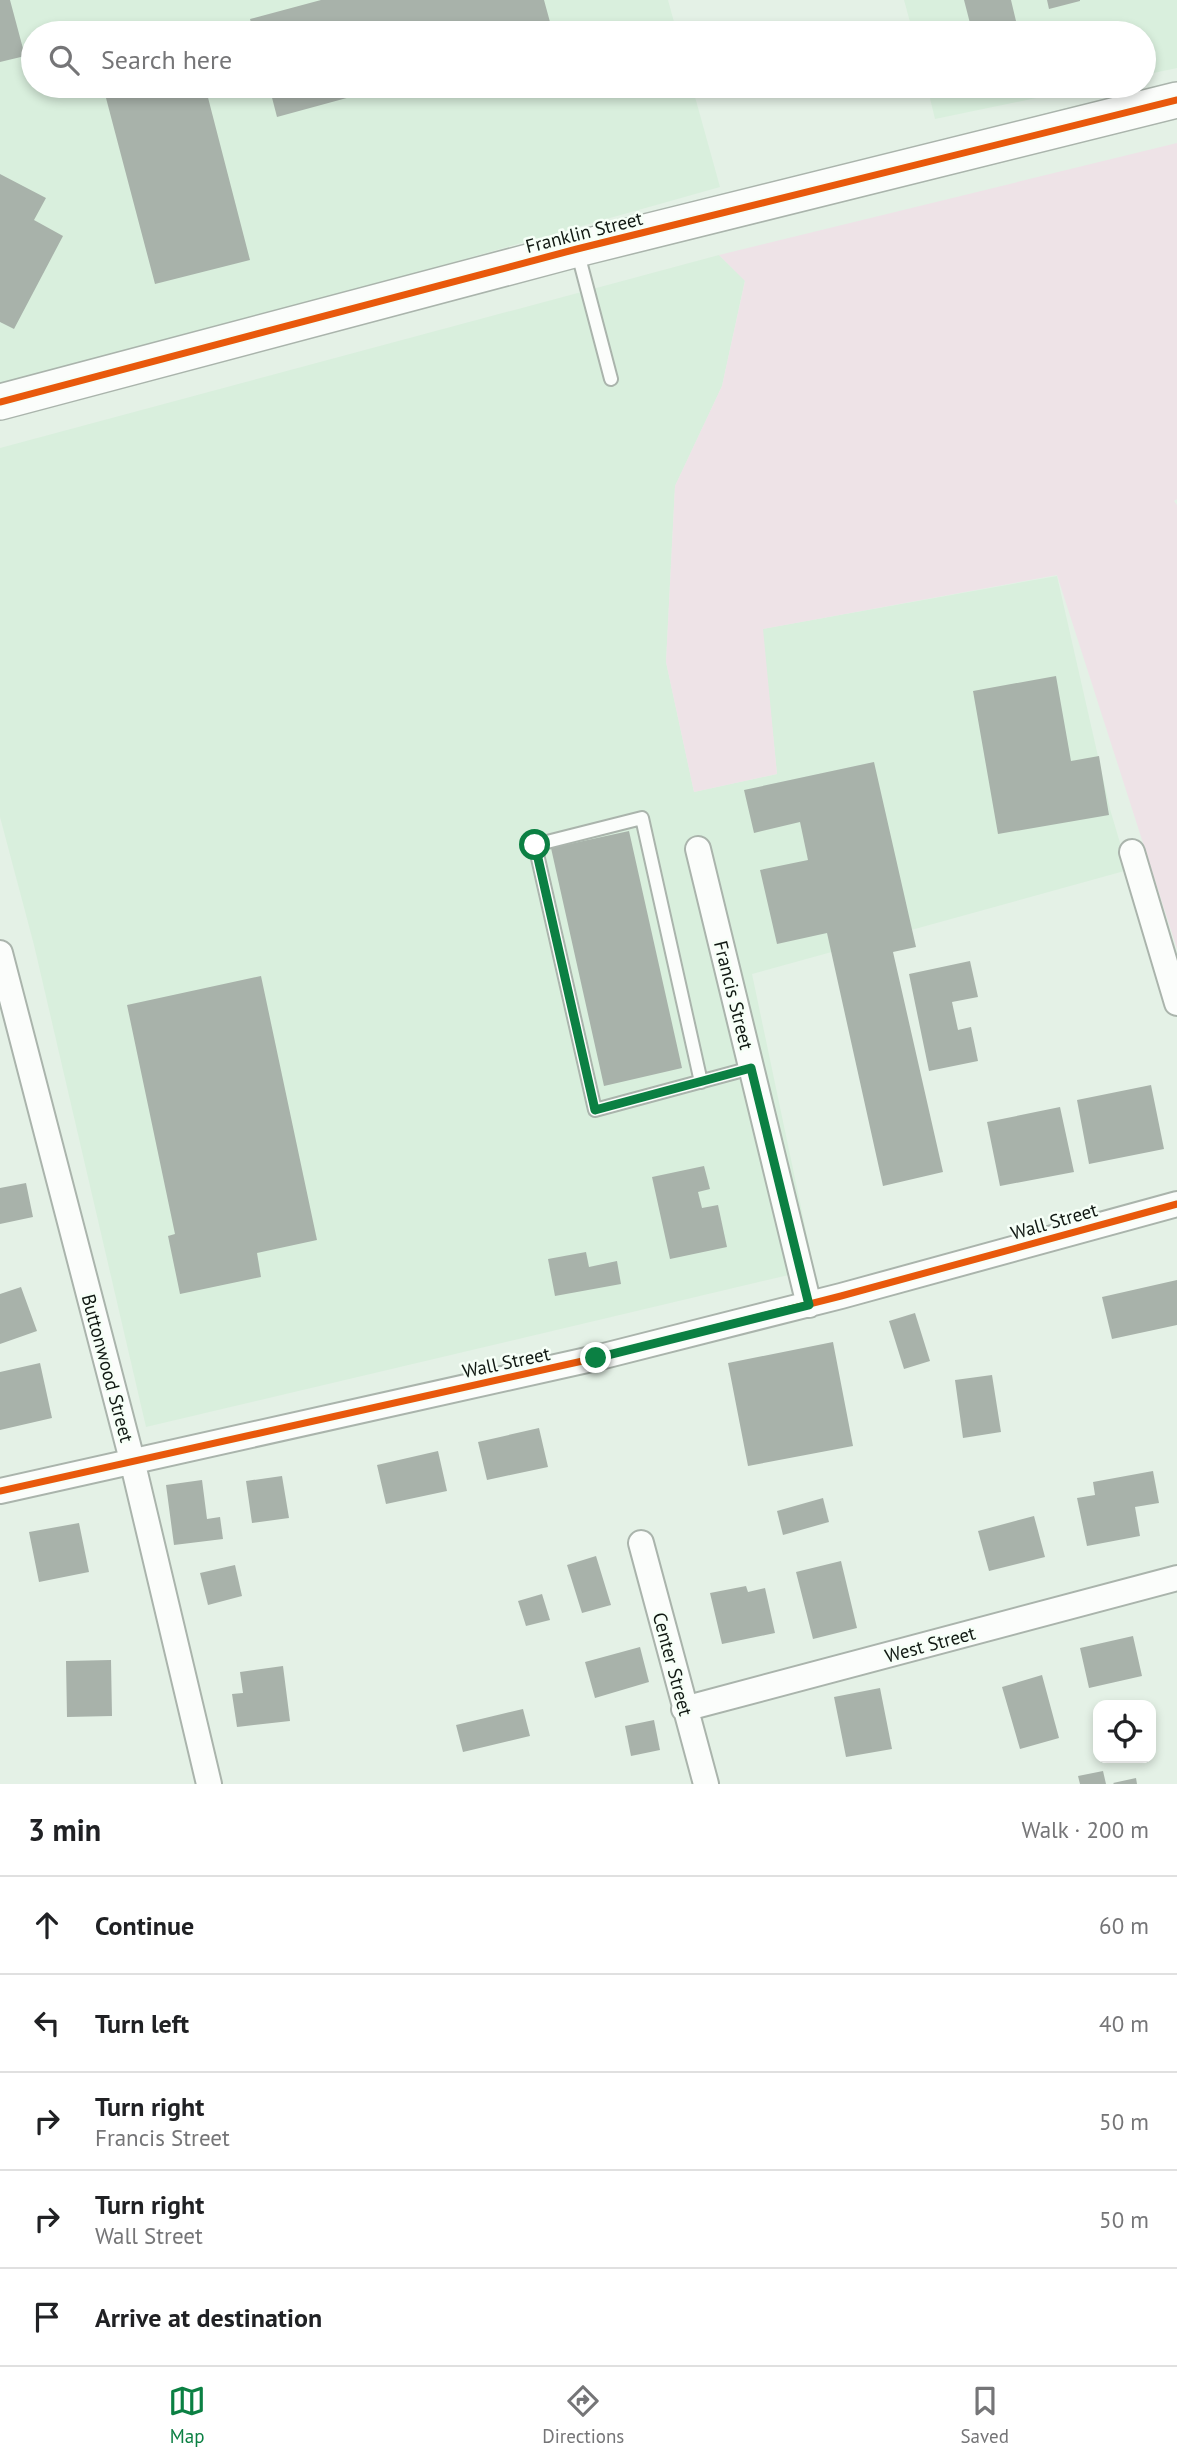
<!DOCTYPE html>
<meta charset="utf-8">
<style>
body{margin:0;font-family:"PT Sans",sans-serif;background:#f6f6f6;color:#202124}
.controls{position:absolute;right:21px;bottom:21px;display:grid;overflow:hidden;border-radius:14px;box-shadow:0 4px 10px #0003}
.controls button{width:63px;height:63px;display:grid;place-items:center;padding:0;border:0;border-bottom:2px solid #e0e0e0;background:#fff;color:#202124;font:35px sans-serif}
.stop{position:absolute;width:21px;height:21px;margin:-16px;border:5px solid #0b8043;border-radius:50%;background:#fff}
.stop.end{background:#0b8043;border-color:#fff;box-shadow:0 2px 7px #0008}
.list{margin:0;padding:0;list-style:none}
h2{display:flex;justify-content:space-between;align-items:center;height:91px;margin:0;padding:0 28px;font-size:30px}
h2 small{font-size:23px;font-weight:400;color:#757577}
.list li{display:grid;grid-template-columns:46px 1fr auto;gap:21px;align-items:center;box-sizing:border-box;height:98px;padding:0 28px;border-top:2px solid #e0e0e0}
.list b{display:block;font-size:26px;white-space:nowrap}
.list p{margin:0;font-size:23px;white-space:nowrap;color:#757577}
.list em{font-size:23px;font-style:normal;color:#757577}
.icon{flex:none;width:38px;height:38px;fill:none;stroke:currentColor;stroke-width:2;stroke-linecap:round;stroke-linejoin:round}
.map{position:relative;flex:none;width:1177px;height:1784px;overflow:hidden}
.search{position:absolute;background:#fff;box-shadow:0 4px 10px #0003;left:21px;right:21px;top:21px;height:77px;display:flex;align-items:center;gap:18px;box-sizing:border-box;padding:0 24px;border-radius:38px;color:#757577;font-size:26px}
.sheet{height:581px;background:#fff}
nav{display:flex;justify-content:space-around;align-items:center;box-sizing:border-box;height:98px;border-top:2px solid #e0e0e0;background:#fff;font-size:19px;color:#757577}
nav a{display:grid;justify-items:center;gap:4px}
nav .on{color:#0b8043}
.map>svg:first-child{display:block}
.built{fill:#d9efdd}
.green{fill:#eee3e7}
.building{fill:#a8b2aa}
.lines{fill:none;stroke-linecap:round;stroke-linejoin:round}
.lane-casing{stroke:#aab4ac;stroke-width:16}
.street-casing{stroke:#aab4ac;stroke-width:28}
.secondary-casing{stroke:#aab4ac;stroke-width:38}
.lane{stroke:#fbfdfb;stroke-width:12}
.street{stroke:#fbfdfb;stroke-width:24}
.secondary{stroke:#fbfdfb;stroke-width:35}
.cycleway-casing{stroke:#f6fff7;stroke-width:11}
.cycleway{stroke:#e8590c;stroke-width:7}
.route{stroke:#0b8043;stroke-width:9}
.labels{text-anchor:middle;dominant-baseline:central;stroke-width:5;stroke-linejoin:round;paint-order:stroke}
.street-label{font-size:19px;fill:#111913;stroke:#f6fff7}
</style>
<div class="map">
<svg width="1177" height="1784" viewBox="0 0 1177 1784">
<rect width="100%" height="100%" fill="#e4f1e6"/>
<path class="built" d="M 0,0 L 668,0 L 677,33 L 33,33 L 33,86 L 692,86 L 720,187 L 0,390 Z
M 904,0 L 1177,0 L 1177,68 L 1144,75 L 1144,33 L 913,33 Z
M 927,86 L 1094,86 L 935,119 Z
M 719,255 L 745,280 L 722,386 L 675,486 L 666,662 L 694,792 L 777,774 L 762,629 L 1057,576 L 1110,809 L 1128,870 L 752,974 L 814,1269 L 146,1427 L 34,945 L 0,817 L 0,448 Z"/>
<path class="green" d="M 1177,143 L 1177,499 L 1174,501 L 1177,505 L 1177,949 L 1057,575 L 763,629 L 777,774 L 694,792 L 666,662 L 675,486 L 722,386 L 745,281 L 719,255 Z"/>
<path class="building" d="M 0,0 L 10,0 L 25,56 L 0,62 Z
M 321,0 L 544,0 L 553,33 L 254,33 L 250,19 Z
M 964,0 L 1011,0 L 1016,21 L 972,31 Z
M 1047,0 L 1080,0 L 1080,1 L 1049,9 Z
M 155,86 L 205,86 L 250,260 L 155,284 L 106,98 Z
M 269,86 L 387,86 L 387,87 L 277,117 Z
M 0,174 L 46,198 L 34,220 L 63,236 L 14,329 L 0,322 Z
M 1056,676 L 1071,761 L 1099,756 L 1109,815 L 998,834 L 973,691 Z
M 874,762 L 916,947 L 893,952 L 943,1172 L 883,1186 L 827,933 L 777,944 L 760,870 L 808,860 L 800,822 L 754,833 L 744,790 Z
M 629,831 L 682,1068 L 604,1086 L 551,848 Z
M 970,961 L 978,997 L 952,1002 L 958,1030 L 971,1027 L 978,1061 L 929,1071 L 909,974 Z
M 261,976 L 317,1240 L 257,1253 L 261,1277 L 180,1294 L 168,1236 L 175,1234 L 127,1005 Z
M 1151,1085 L 1164,1149 L 1089,1164 L 1077,1100 Z
M 1060,1107 L 1074,1172 L 1000,1186 L 987,1122 Z
M 704,1166 L 710,1189 L 698,1192 L 702,1208 L 718,1205 L 727,1247 L 670,1259 L 652,1177 Z
M 26,1183 L 33,1217 L 0,1224 L 0,1188 Z
M 586,1252 L 589,1267 L 617,1261 L 621,1284 L 555,1296 L 548,1259 Z
M 1177,1280 L 1177,1325 L 1112,1339 L 1102,1297 Z
M 21,1287 L 37,1331 L 0,1344 L 0,1294 Z
M 915,1313 L 930,1361 L 904,1369 L 889,1321 Z
M 833,1342 L 853,1446 L 748,1466 L 728,1363 Z
M 40,1363 L 52,1418 L 0,1430 L 0,1372 Z
M 992,1375 L 1001,1432 L 963,1438 L 955,1380 Z
M 539,1428 L 548,1467 L 487,1480 L 478,1442 Z
M 438,1451 L 447,1491 L 386,1504 L 377,1465 Z
M 1153,1471 L 1159,1503 L 1135,1507 L 1140,1536 L 1087,1546 L 1077,1498 L 1095,1495 L 1093,1482 Z
M 282,1476 L 289,1518 L 252,1523 L 246,1481 Z
M 202,1480 L 207,1519 L 220,1517 L 223,1539 L 174,1545 L 166,1485 Z
M 823,1498 L 829,1522 L 783,1535 L 777,1511 Z
M 1034,1516 L 1045,1557 L 989,1571 L 978,1531 Z
M 79,1523 L 89,1572 L 39,1582 L 29,1532 Z
M 596,1556 L 611,1605 L 582,1613 L 567,1565 Z
M 841,1561 L 857,1628 L 813,1639 L 796,1572 Z
M 235,1565 L 242,1596 L 208,1605 L 200,1573 Z
M 746,1586 L 748,1592 L 765,1588 L 775,1633 L 722,1644 L 710,1593 Z
M 542,1594 L 550,1620 L 526,1626 L 518,1601 Z
M 1133,1636 L 1142,1676 L 1089,1688 L 1080,1648 Z
M 640,1647 L 649,1682 L 595,1698 L 585,1662 Z
M 111,1660 L 112,1716 L 67,1717 L 66,1661 Z
M 283,1666 L 290,1721 L 237,1727 L 232,1694 L 243,1693 L 240,1672 Z
M 1042,1675 L 1059,1738 L 1020,1749 L 1002,1687 Z
M 880,1688 L 892,1749 L 846,1757 L 834,1697 Z
M 523,1709 L 530,1736 L 463,1752 L 456,1725 Z
M 654,1720 L 660,1750 L 631,1756 L 625,1726 Z
M 1103,1771 L 1106,1784 L 1080,1784 L 1078,1776 Z
M 1136,1778 L 1137,1784 L 1114,1784 L 1113,1783 Z"/>
<g class="lines">
<defs>
<path id="lane" d="M 577,250 L 611,379
M 701,1082 L 642,818 L 535,845 L 595,1110 L 751,1068"/>
<path id="street" d="M 698,849 L 809,1305
M 1132,852 L 1177,1003
M 0,953 L 132,1460 L 209,1784
M 0,1491 L 596,1358 L 841,1296 L 1177,1204
M 641,1543 L 706,1784
M 684,1709 L 1177,1578"/>
<path id="secondary" d="M 0,402 L 577,249 L 1177,100"/>
</defs>
<use href="#lane" class="lane-casing"/>
<use href="#street" class="street-casing"/>
<use href="#secondary" class="secondary-casing"/>
<use href="#lane" class="lane"/>
<use href="#street" class="street"/>
<use href="#secondary" class="secondary"/>
<defs>
<path id="cycleway" d="M 0,402 L 577,249 L 1177,100
M 0,1491 L 596,1358 L 841,1296 L 1177,1204"/>
</defs>
<use href="#cycleway" class="cycleway-casing"/>
<use href="#cycleway" class="cycleway"/>
</g>
<g class="lines">
<path class="route" d="M 535,845 L 595,1110 L 751,1068 L 809,1305 L 596,1358"/>
</g>
<g class="labels">
<g class="street-label">
<text transform="translate(584 232) rotate(-14)">Franklin Street</text>
<text transform="translate(734 995) rotate(76)">Francis Street</text>
<text transform="translate(1054 1221) rotate(-16)">Wall Street</text>
<text transform="translate(506 1362) rotate(-12)">Wall Street</text>
<text transform="translate(108 1368) rotate(75)">Buttonwood Street</text>
<text transform="translate(930 1644) rotate(-15)">West Street</text>
<text transform="translate(673 1664) rotate(75)">Center Street</text>
</g>
</g>
</svg>
<div class="controls">
<button><svg class="icon" aria-label="locate" viewBox="0 0 24 24"><circle cx="12" cy="12" r="6"/><path d="M12 2v4M12 18v4M2 12h4M18 12h4"/></svg></button>
</div>
<div class="stop" style="left:535px;top:845px"></div>
<div class="stop end" style="left:596px;top:1358px"></div>
<div class="search"><svg class="icon" aria-label="search" viewBox="0 0 24 24"><circle cx="10" cy="10" r="6"/><path d="M15 15l6 6"/></svg>Search here</div>
</div>
<section class="sheet">
<h2>3 min<small>Walk · 200 m</small></h2>
<ul class="list">
<li><svg class="icon" aria-label="ahead" viewBox="0 0 24 24"><path d="M12 20V5M6 11l6-6 6 6"/></svg><div><b>Continue</b></div><em>60 m</em></li>
<li><svg class="icon" aria-label="left" viewBox="0 0 24 24"><path d="M17 20v-9H6M10 6l-5 5 5 5"/></svg><div><b>Turn left</b></div><em>40 m</em></li>
<li><svg class="icon" aria-label="right" viewBox="0 0 24 24"><path d="M7 20v-9h11M14 6l5 5-5 5"/></svg><div><b>Turn right</b><p>Francis Street</p></div><em>50 m</em></li>
<li><svg class="icon" aria-label="right" viewBox="0 0 24 24"><path d="M7 20v-9h11M14 6l5 5-5 5"/></svg><div><b>Turn right</b><p>Wall Street</p></div><em>50 m</em></li>
<li><svg class="icon" aria-label="arrive" viewBox="0 0 24 24"><path d="M6 21V4h12l-3 4 3 4H6"/></svg><div><b>Arrive at destination</b></div></li>
</ul>
</section>
<nav>
<a class="on"><svg class="icon" aria-label="map" viewBox="0 0 24 24"><path d="M3 6l6-2 6 2 6-2v14l-6 2-6-2-6 2zM9 4v14M15 6v14"/></svg>Map</a>
<a><svg class="icon" aria-label="directions" viewBox="0 0 24 24"><path d="M12 3l9 9-9 9-9-9zM9 14v-3h6M13 9l2 2-2 2"/></svg>Directions</a>
<a><svg class="icon" aria-label="saved" viewBox="0 0 24 24"><path d="M7 4h10v16l-5-4-5 4z"/></svg>Saved</a>
</nav>
